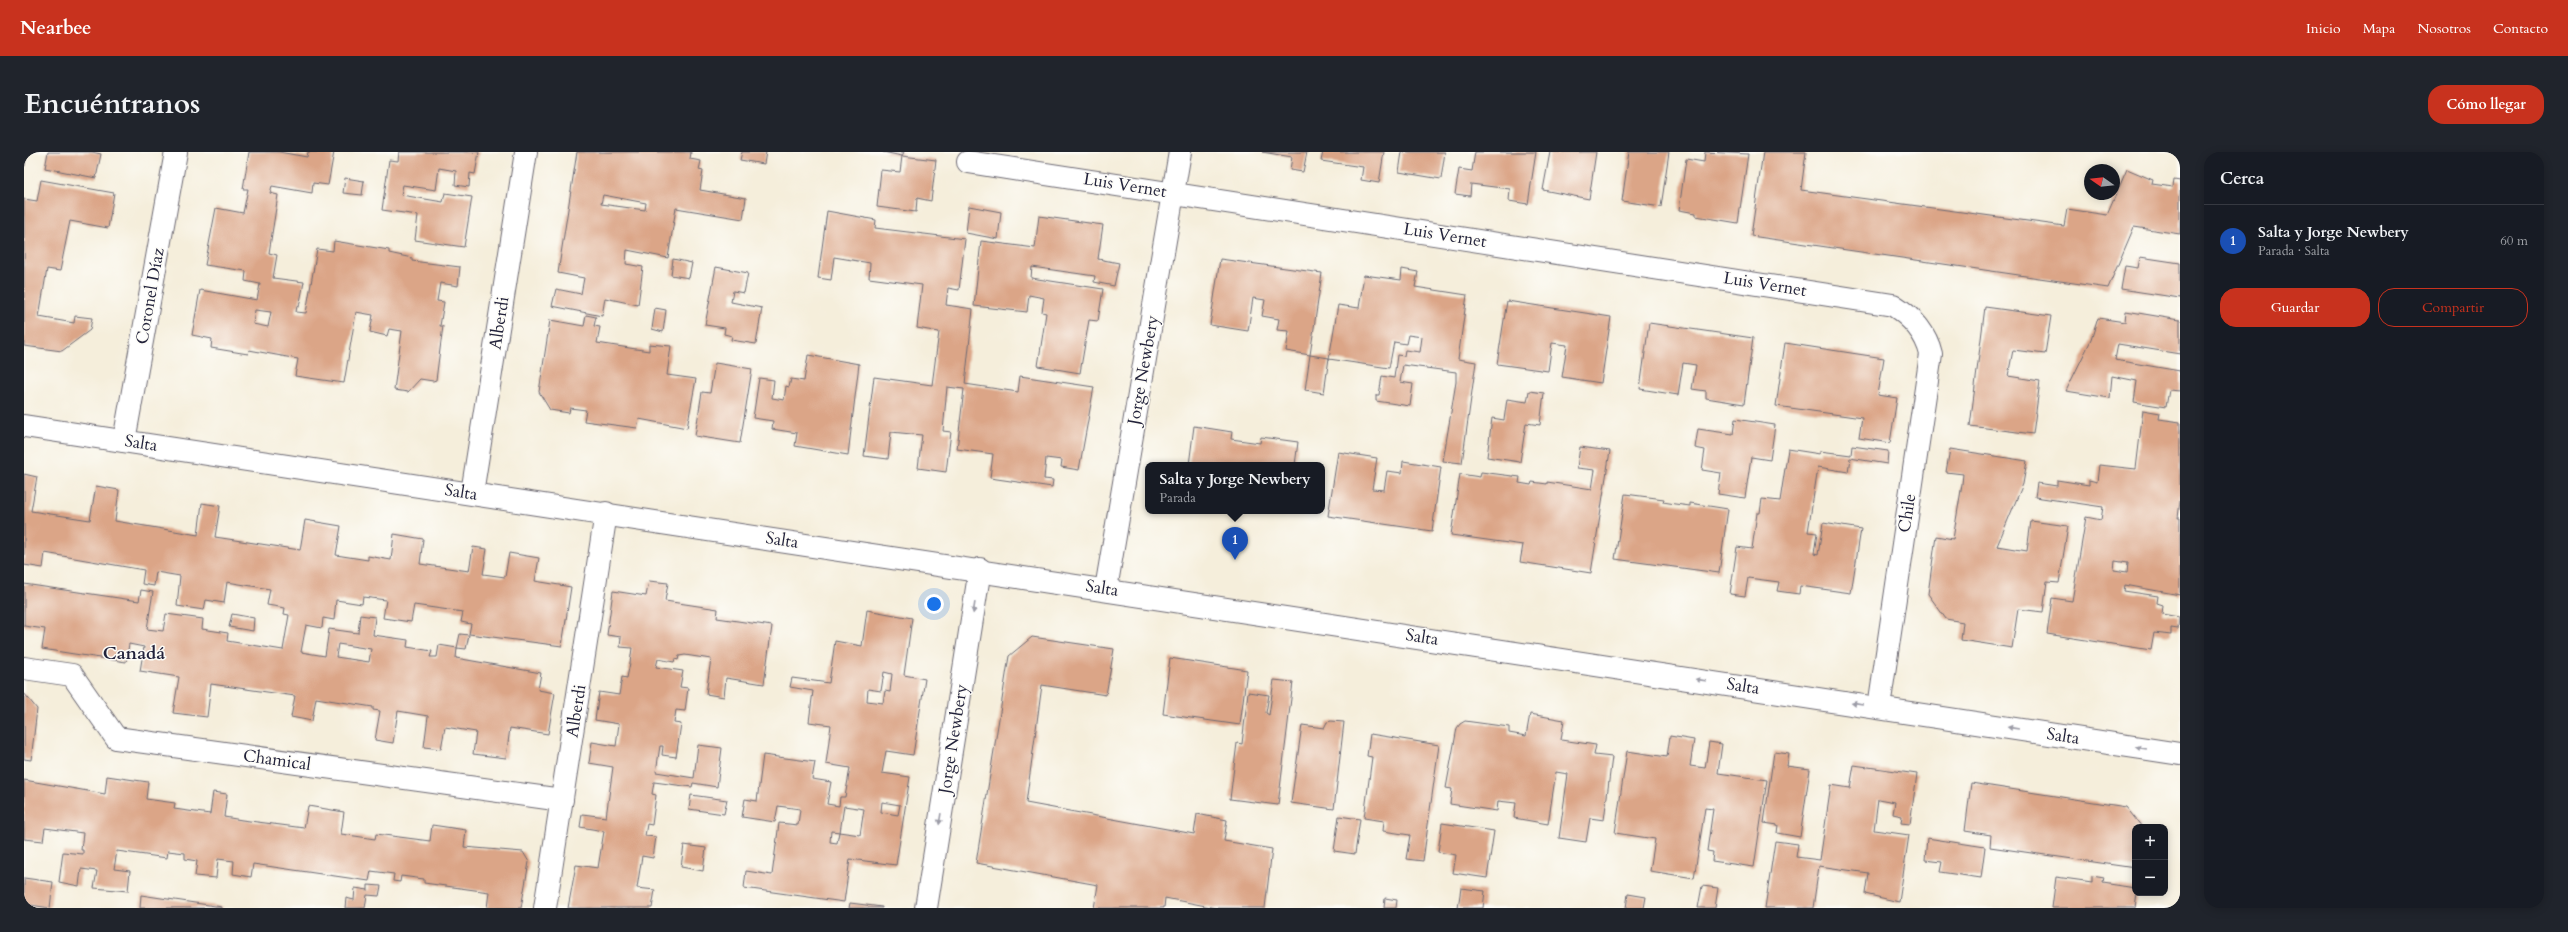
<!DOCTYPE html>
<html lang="es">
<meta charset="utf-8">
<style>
body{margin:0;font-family:Cardo,serif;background:#20242c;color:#f1f3f6}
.controls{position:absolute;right:12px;bottom:12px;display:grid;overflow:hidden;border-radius:8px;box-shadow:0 2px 10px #0003}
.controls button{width:36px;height:36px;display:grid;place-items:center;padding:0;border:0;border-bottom:1px solid #363941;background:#171b24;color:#f1f3f6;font:20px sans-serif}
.compass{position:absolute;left:2060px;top:12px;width:36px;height:36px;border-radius:50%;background:#171b24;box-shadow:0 2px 10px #0003;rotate:284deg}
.you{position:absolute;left:910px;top:452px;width:14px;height:14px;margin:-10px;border:3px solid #fff;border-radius:50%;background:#1a73e8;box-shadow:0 0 0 6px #1a73e833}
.badge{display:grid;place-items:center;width:26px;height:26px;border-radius:50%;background:#c8321e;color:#fff;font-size:13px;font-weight:700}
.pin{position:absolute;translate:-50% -33px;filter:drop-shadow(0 1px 2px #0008)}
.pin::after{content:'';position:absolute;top:21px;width:14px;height:12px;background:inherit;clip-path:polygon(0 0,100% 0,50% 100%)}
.popup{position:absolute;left:1121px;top:310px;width:180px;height:52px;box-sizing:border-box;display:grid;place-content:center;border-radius:8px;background:#171b24;filter:drop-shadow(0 1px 3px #0005);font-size:13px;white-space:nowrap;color:#9ea1a6}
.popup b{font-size:15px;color:#f1f3f6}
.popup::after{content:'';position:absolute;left:50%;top:100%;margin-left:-8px;border:8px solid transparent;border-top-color:#171b24}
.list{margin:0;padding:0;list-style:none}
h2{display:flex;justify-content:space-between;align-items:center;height:52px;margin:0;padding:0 16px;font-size:17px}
h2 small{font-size:13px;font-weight:400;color:#9ea1a6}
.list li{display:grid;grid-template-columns:26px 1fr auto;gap:12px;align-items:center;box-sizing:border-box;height:72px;padding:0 16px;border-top:1px solid #363941}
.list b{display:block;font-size:15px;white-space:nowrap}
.list p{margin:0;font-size:13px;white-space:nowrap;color:#9ea1a6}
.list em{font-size:13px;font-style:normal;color:#9ea1a6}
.actions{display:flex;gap:8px;padding:12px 16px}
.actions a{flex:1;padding:9px 0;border:1px solid #c8321e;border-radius:16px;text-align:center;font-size:14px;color:#c8321e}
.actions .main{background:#c8321e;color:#fff}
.map{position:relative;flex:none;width:2156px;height:756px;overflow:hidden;border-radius:16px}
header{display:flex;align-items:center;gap:24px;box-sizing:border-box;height:56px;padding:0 20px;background:#c8321e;color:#fff}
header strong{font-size:19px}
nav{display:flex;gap:22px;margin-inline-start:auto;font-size:14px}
.intro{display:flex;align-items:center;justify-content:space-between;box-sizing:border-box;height:96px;padding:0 24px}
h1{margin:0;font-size:28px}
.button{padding:10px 18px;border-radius:16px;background:#c8321e;color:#fff;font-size:14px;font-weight:700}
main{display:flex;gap:24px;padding:0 24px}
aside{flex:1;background:#171b24;border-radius:16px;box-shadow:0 2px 10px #0003}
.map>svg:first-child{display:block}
.building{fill:#dba587;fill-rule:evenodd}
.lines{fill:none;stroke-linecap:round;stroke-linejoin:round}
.street-casing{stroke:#6c6973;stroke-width:24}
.secondary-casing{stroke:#6c6973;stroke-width:24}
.street{stroke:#fff;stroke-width:22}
.secondary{stroke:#fff;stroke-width:22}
.oneway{fill:#9c9ca7}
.labels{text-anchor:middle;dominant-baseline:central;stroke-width:3;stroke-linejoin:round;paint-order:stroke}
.street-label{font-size:17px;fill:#22223b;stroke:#fdfcf7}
.neighbourhood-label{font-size:18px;font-weight:bold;fill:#22223b;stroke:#fdfcf7}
</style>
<header>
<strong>Nearbee</strong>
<nav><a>Inicio</a><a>Mapa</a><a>Nosotros</a><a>Contacto</a></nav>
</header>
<div class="intro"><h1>Encuéntranos</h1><a class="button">Cómo llegar</a></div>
<main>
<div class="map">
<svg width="2156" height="756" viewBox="0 0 2156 756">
<rect width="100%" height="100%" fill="#fdfcf7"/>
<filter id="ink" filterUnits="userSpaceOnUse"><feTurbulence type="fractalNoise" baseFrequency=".025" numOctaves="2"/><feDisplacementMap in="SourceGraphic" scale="8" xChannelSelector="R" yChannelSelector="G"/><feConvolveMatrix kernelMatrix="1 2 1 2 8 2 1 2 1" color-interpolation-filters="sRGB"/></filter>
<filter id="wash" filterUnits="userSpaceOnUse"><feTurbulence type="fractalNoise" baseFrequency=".012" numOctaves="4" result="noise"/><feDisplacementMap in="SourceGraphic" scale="16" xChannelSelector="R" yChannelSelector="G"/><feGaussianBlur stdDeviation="0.9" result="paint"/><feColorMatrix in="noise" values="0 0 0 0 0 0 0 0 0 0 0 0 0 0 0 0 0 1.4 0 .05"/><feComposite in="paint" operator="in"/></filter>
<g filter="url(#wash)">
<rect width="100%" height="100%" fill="#f5eedb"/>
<g id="blocks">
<path class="building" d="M 0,0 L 3,0 L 1,14 L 0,14 Z
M 24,0 L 68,0 L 77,2 L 72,26 L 21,16 Z
M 225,0 L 255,0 L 283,5 L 284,0 L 310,0 L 304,33 L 289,31 L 288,41 L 248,34 L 246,41 L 254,43 L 245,101 L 253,103 L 249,126 L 280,130 L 275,155 L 273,154 L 272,160 L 282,161 L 293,97 L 309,99 L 310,89 L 365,98 L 365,101 L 388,106 L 388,109 L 436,115 L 434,134 L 416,131 L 413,149 L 420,150 L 416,174 L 419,174 L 412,228 L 409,229 L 396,227 L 384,240 L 370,238 L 378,179 L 365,177 L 363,184 L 346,180 L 349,163 L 332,160 L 320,231 L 271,224 L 274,207 L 225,198 L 224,202 L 187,196 L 188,187 L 168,183 L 176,138 L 233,148 L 236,132 L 221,129 L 222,119 L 181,113 L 192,56 L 219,61 L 224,37 L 219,37 ZM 231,158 L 247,160 L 244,175 L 229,172 Z
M 375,0 L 455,0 L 451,22 L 446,21 L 445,35 L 431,33 L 432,19 L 415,16 L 412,38 L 379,33 L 377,43 L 419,50 L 421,41 L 448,45 L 440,95 L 391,88 L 394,63 L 358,58 L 365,8 L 374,9 Z
M 553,0 L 667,0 L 666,7 L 677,9 L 675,18 L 679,19 L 676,38 L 722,46 L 719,67 L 652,56 L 644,106 L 603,98 L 602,112 L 619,115 L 614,153 L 581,146 L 578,164 L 528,154 L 532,137 L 557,142 L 560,126 L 534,121 ZM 579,43 L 622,51 L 621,58 L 577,52 Z
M 718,0 L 742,0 L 740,12 L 716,8 Z
M 859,0 L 880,0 L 878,4 L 912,8 L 907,49 L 893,46 L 892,60 L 853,55 L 857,18 L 876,20 L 878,4 Z
M 1238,0 L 1283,0 L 1279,20 L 1266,18 L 1268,5 Z
M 1299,0 L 1360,0 L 1355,31 L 1337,28 L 1339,15 L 1297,9 Z
M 1378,0 L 1421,0 L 1417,27 L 1375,20 Z
M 1451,0 L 1512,0 L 1504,52 L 1485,49 L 1486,37 L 1447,32 L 1446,44 L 1431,42 L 1435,17 L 1448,19 Z
M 1526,0 L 1572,0 L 1565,47 L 1519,38 Z
M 1605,0 L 1645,0 L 1637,55 L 1598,49 Z
M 1681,0 L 1724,2 L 1714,71 L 1672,64 L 1672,61 L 1655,58 L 1662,7 L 1680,10 Z
M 1739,0 L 1782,0 L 1777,38 L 2040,74 L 2043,57 L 2083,63 L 2103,17 L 2129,28 L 2128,32 L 2149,35 L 2150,28 L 2156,29 L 2156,82 L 2110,75 L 2084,136 L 1727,84 Z
M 321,26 L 340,29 L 338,43 L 319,41 Z
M 17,28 L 90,41 L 84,76 L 46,69 L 36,119 L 23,117 L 15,165 L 50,171 L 51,164 L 68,166 L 66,178 L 38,199 L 0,194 L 0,47 L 13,49 Z
M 945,54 L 977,60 L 974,87 L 942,81 Z
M 803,59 L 852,68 L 851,76 L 941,87 L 935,138 L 924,136 L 922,153 L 949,157 L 941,232 L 994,240 L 996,224 L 1070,235 L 1055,318 L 1037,315 L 1038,308 L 1022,306 L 1020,327 L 1029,328 L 1028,335 L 966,326 L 969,302 L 933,297 L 940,237 L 923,235 L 919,279 L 927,280 L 922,320 L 894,316 L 898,283 L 867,280 L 864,307 L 840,304 L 850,225 L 908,233 L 915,180 L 893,176 L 898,133 L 845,126 L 846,111 L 810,105 L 807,128 L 794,126 Z
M 1015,64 L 1079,73 L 1074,107 L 1095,111 L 1090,134 L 1070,130 L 1071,124 L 1008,115 L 1007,126 L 1079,137 L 1074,169 L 1065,168 L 1056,221 L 1014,214 L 1022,161 L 1018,160 L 1020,146 L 1005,143 L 1003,160 L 950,154 L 957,89 L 1011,96 Z
M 2116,105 L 2156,111 L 2156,146 L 2097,137 L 2101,114 L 2114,116 Z
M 649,107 L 668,111 L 665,126 L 647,123 Z
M 1196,107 L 1298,121 L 1286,203 L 1305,206 L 1300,241 L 1281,238 L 1286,203 L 1262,199 L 1265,179 L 1253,178 L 1255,167 L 1238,164 L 1241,148 L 1229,146 L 1224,179 L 1186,173 Z
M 692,115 L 724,121 L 720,141 L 709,139 L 707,150 L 738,156 L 732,192 L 707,188 L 708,184 L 700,182 L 701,176 L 681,173 Z
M 1378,117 L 1394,120 L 1391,135 L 1443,143 L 1434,207 L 1452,210 L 1438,311 L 1419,309 L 1432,230 L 1432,220 L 1379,213 L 1376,230 L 1389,232 L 1386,254 L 1352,249 L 1352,243 L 1355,243 L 1358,224 L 1370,226 L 1373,203 L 1380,204 L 1381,198 L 1396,200 L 1398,185 L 1384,183 L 1382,192 L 1370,190 L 1365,216 L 1305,207 L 1314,153 L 1335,156 L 1340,123 L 1377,128 Z
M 1483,149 L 1587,165 L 1577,231 L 1538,225 L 1543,193 L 1528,191 L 1524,219 L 1473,212 Z
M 1961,155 L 2027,164 L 2021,202 L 1989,198 L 1984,224 L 2016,229 L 2009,282 L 1946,274 Z
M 631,156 L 642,158 L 639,180 L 628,177 Z
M 2102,159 L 2156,168 L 2156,202 L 2094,192 L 2091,208 L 2156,219 L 2156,239 L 2145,238 L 2142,255 L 2110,250 L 2113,229 L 2088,224 L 2086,246 L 2042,239 L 2067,188 L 2074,166 L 2101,170 Z
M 562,163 L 572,165 L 570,174 L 576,175 L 573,191 L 625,199 L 625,192 L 647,194 L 643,223 L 672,227 L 663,276 L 615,267 L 613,276 L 560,269 L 562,258 L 546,256 L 545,261 L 526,258 L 515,240 L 526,168 L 560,174 Z
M 1625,171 L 1729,186 L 1720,252 L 1682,246 L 1682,239 L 1668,237 L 1672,213 L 1659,211 L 1654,243 L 1616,237 Z
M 1761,191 L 1860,206 L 1854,243 L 1873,246 L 1866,291 L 1835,286 L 1838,266 L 1752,254 Z
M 784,203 L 835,212 L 824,303 L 771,294 L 773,281 L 748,277 L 749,269 L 729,266 L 735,226 L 750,228 L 748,246 L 760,248 L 762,234 L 765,235 L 767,227 L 780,229 Z
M 691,211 L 728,217 L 716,291 L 671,284 L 678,240 L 686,241 Z
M 1505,239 L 1520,241 L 1516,273 L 1502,271 L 1496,310 L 1463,305 L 1468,266 L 1480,268 L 1483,247 L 1503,250 Z
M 2119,258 L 2136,261 L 2135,267 L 2156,270 L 2156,349 L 2154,366 L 2156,366 L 2156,443 L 2101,433 L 2100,439 L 2134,444 L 2133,451 L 2139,453 L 2138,462 L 2155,465 L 2154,477 L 2147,476 L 2147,483 L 2130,481 L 2127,498 L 2023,482 L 2028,446 L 2048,449 L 2062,365 L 2077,368 L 2079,355 L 2011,345 L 2013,331 L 2033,334 L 2033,328 L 2065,333 L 2065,328 L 2073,330 L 2075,313 L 2112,317 ZM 2091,409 L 2104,411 L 2103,420 L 2090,418 Z
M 1711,267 L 1751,273 L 1746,308 L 1727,305 L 1721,346 L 1694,342 L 1697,321 L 1678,318 L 1681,298 L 1671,296 L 1674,277 L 1709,282 Z
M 1170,274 L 1208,280 L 1207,287 L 1236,291 L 1237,285 L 1274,290 L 1271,313 L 1165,313 Z
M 1828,294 L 1864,299 L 1863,312 L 1826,306 L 1824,320 L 1794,315 L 1784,380 L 1793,381 L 1790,402 L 1794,403 L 1799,371 L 1837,377 L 1827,441 L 1776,434 L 1775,442 L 1753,439 L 1755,430 L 1724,426 L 1721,444 L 1706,442 L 1713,395 L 1728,397 L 1733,361 L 1736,361 L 1738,347 L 1756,349 L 1764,297 L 1796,302 L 1796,299 L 1827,303 Z
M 1556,295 L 1586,299 L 1567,421 L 1496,410 L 1499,393 L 1427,383 L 1436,322 L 1456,325 L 1457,320 L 1496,325 L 1495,331 L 1507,333 L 1508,330 L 1523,332 L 1523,330 L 1568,337 L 1571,318 L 1553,316 Z
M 1926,297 L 2003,309 L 1999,332 L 1973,394 L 2003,399 L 2007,369 L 2044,374 L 2035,431 L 2023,430 L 2019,460 L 1994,457 L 1988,496 L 1937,488 L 1939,470 L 1922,467 L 1904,442 L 1912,384 L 1929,387 L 1938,332 L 1939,322 L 1922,320 Z
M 1314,300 L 1353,306 L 1348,337 L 1360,338 L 1363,319 L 1378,321 L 1379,309 L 1417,315 L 1408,379 L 1304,364 Z
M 0,322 L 13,325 L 7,359 L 66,368 L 72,334 L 95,338 L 91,369 L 139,377 L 174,383 L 178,351 L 196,354 L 191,385 L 276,398 L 281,368 L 317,374 L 312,403 L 344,408 L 344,404 L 367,408 L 370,382 L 399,387 L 396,412 L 445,419 L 449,395 L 463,397 L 459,422 L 481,425 L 485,401 L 515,406 L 511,429 L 547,435 L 538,494 L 445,482 L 447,472 L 437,470 L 439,460 L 390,453 L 387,470 L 359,466 L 362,448 L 339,445 L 338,452 L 312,448 L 310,468 L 299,466 L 298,476 L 282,473 L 277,500 L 301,504 L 305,477 L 334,481 L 336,463 L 351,465 L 349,483 L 384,488 L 383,495 L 408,499 L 406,505 L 413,505 L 415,493 L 433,496 L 432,506 L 517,521 L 514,538 L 531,541 L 524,582 L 486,576 L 482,606 L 449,602 L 452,580 L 421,575 L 417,597 L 400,595 L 404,564 L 374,559 L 369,591 L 351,588 L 356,559 L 349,558 L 349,555 L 292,546 L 288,569 L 267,565 L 271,544 L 187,532 L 183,565 L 149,561 L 155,525 L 116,519 L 120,495 L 105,492 L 102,510 L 18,497 L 21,477 L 0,474 L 0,432 L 115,449 L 117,438 L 129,440 L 123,477 L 139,479 L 142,462 L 179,467 L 178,477 L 204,481 L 203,489 L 259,498 L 265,463 L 260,462 L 261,456 L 243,453 L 246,437 L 203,430 L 200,451 L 182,448 L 180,458 L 153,454 L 156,424 L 132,420 L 130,434 L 118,432 L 120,418 L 21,401 L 19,416 L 0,413 ZM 314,492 L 347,497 L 345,510 L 312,505 Z
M 1601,342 L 1640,347 L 1639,350 L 1651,352 L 1666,354 L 1666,351 L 1704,357 L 1695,421 L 1591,407 Z
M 625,429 L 644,431 L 641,449 L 694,457 L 693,466 L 748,474 L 740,532 L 702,526 L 700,545 L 682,542 L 687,507 L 661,503 L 655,504 L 654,508 L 651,507 L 650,510 L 634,507 L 632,515 L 659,519 L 656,535 L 664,536 L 661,559 L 652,558 L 650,571 L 657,572 L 652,605 L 638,603 L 639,594 L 636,594 L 632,620 L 670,626 L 674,593 L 698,596 L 693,635 L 669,631 L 668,635 L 630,630 L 628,642 L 632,643 L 628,673 L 623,672 L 621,684 L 632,685 L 629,706 L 618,704 L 613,736 L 631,738 L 628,756 L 544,756 L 552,713 L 574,716 L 580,679 L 556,675 L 558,662 L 582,665 L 589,615 L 565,611 L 568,590 L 592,594 L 595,572 L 571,568 L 575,540 L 595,543 L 598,525 L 603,526 L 606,511 L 608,496 L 596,495 L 597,485 L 583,483 L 589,439 L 622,444 Z
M 843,458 L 888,466 L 880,523 L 901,527 L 889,603 L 862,599 L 858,621 L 886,625 L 872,713 L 826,707 L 820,750 L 720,736 L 722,719 L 748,723 L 755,671 L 774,673 L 776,657 L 754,654 L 751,670 L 718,665 L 721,647 L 733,649 L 739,603 L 791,610 L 788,627 L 807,630 L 803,652 L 815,654 L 816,645 L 821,645 L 826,616 L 802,612 L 807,573 L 785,570 L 789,539 L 766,535 L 768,526 L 805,531 L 811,489 L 838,494 ZM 860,520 L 868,522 L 866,540 L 861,539 L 859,551 L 843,549 L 844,537 L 857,539 ZM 858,650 L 876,653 L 874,663 L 857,660 ZM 820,654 L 840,657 L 836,683 L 815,680 L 813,691 L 806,690 L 807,679 L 816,680 Z
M 208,462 L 230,466 L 229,479 L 205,475 Z
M 436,482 L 445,483 L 442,497 L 433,496 Z
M 1008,485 L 1090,497 L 1082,543 L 1018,533 L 1002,651 L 1170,682 L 1173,662 L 1203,668 L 1200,689 L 1248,697 L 1241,756 L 1192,756 L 1141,746 L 1140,756 L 1070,756 L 1074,733 L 952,711 L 985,504 Z
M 1146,506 L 1223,518 L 1216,573 L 1139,562 Z
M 1250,528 L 1269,530 L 1254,653 L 1206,647 L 1213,591 L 1218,592 L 1224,540 L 1245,543 L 1242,561 L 1245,563 Z
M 0,541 L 13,557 L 7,608 L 0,607 Z
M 1506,562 L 1540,568 L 1537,588 L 1572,593 L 1570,603 L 1588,605 L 1580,668 L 1566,666 L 1562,690 L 1535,686 L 1544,622 L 1532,620 L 1524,672 L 1490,666 L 1492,651 L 1474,649 L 1473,659 L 1426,652 L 1428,637 L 1422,636 L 1433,576 L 1436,572 L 1441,569 L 1485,575 L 1485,581 L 1502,584 Z
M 1307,569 L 1320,570 L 1310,657 L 1267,651 L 1278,573 L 1300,576 L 1303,570 Z
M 1346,582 L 1415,593 L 1399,709 L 1382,707 L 1386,683 L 1359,679 L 1360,669 L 1340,666 L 1348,605 L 1343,604 Z
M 1646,584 L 1670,588 L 1666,614 L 1681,616 L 1685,590 L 1698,592 L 1694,621 L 1743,628 L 1730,715 L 1688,709 L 1689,700 L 1683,699 L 1689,657 L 1681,656 L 1670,726 L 1626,719 L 1631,687 L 1591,681 L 1603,599 L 1643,605 Z
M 1750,600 L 1765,602 L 1763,614 L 1786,617 L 1776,685 L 1753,681 L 1754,673 L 1740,671 Z
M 1830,613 L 1893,622 L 1886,672 L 1877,671 L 1878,664 L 1869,662 L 1871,650 L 1854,647 L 1850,678 L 1885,683 L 1875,750 L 1841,742 L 1844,721 L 1795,714 L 1789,756 L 1741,756 L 1751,689 L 1774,692 L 1772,705 L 1796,708 L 1807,633 L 1826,636 Z
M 83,624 L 124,630 L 122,647 L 151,651 L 150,657 L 186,662 L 189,640 L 203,642 L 200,665 L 218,668 L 280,676 L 284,654 L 320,660 L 317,682 L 351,687 L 352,682 L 406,689 L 408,673 L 442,678 L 440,695 L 499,700 L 505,710 L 497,756 L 463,756 L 465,740 L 400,731 L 400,727 L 377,724 L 376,730 L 369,729 L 370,722 L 347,719 L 345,729 L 229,712 L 227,725 L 209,722 L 210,709 L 194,707 L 192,726 L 171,724 L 173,709 L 161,707 L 161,701 L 144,699 L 143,706 L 93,699 L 90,717 L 106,719 L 104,739 L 70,736 L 73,719 L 57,717 L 55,734 L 35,730 L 39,700 L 59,702 L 59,698 L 57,698 L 59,681 L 21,676 L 19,689 L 0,687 L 0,628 L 81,642 Z
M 1947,631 L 2102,655 L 2118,675 L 2111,675 L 2111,716 L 1966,695 L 1967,683 L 1941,679 Z
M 667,643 L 703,648 L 700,662 L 665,657 Z
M 1315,664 L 1336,667 L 1331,702 L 1310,699 Z
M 1418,671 L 1470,679 L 1463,726 L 1429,721 L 1432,703 L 1414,700 Z
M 1903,686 L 1961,695 L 1957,726 L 1916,720 L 1918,710 L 1901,708 Z
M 660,693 L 682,696 L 679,719 L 657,715 Z
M 2068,724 L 2080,726 L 2079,731 L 2111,736 L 2111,741 L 2113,741 L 2111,756 L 2028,756 L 2032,725 L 2068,730 Z
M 0,726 L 29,730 L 26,756 L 6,753 L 6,756 L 0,755 Z
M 344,733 L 357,734 L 355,744 L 343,743 L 341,756 L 321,756 L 322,746 L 330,748 L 331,736 L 344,738 Z
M 1678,734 L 1694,736 L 1691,756 L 1674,756 Z
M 1437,736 L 1461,739 L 1459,756 L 1434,756 Z
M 1604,742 L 1622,745 L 1620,756 L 1602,756 Z
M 117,743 L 198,755 L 198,756 L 116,756 Z
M 1361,746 L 1373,748 L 1372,756 L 1360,756 Z
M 826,751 L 858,755 L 858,756 L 825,756 Z"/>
</g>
</g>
<g filter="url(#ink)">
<use href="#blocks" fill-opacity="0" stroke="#6c6973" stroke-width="1"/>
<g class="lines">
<defs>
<path id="street" d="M 944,10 L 1869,153 C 1888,165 1902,181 1907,202 L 1855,555
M 100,289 L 152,0
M 448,341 L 502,0
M 1082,437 L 1156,0
M 0,516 L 48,523 L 92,586 L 538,648
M 521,756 L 582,361
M 902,756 L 956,417"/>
<path id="secondary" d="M 0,274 L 2156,602"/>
</defs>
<use href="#street" class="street-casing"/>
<use href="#secondary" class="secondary-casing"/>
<use href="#street" class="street"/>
<use href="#secondary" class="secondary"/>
</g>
<defs><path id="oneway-solid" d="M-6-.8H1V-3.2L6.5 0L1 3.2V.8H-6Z"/></defs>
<g class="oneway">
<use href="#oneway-solid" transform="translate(950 456) rotate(99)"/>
<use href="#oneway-solid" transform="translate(1677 528) rotate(-171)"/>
<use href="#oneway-solid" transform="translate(1833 552) rotate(-171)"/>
<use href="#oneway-solid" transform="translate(1989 576) rotate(-171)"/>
<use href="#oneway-solid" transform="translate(2117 596) rotate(-171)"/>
<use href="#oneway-solid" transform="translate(916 667) rotate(99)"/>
</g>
</g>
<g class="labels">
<g class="street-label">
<text transform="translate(1101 33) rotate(9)">Luis Vernet</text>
<text transform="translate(1421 83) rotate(9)">Luis Vernet</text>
<text transform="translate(1741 132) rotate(9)">Luis Vernet</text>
<text transform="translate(126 144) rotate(-80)">Coronel Díaz</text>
<text transform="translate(475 171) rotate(-81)">Alberdi</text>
<text transform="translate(1119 218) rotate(-80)">Jorge Newbery</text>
<text transform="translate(117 291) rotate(9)">Salta</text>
<text transform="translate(437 340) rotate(9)">Salta</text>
<text transform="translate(1883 361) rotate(-81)">Chile</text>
<text transform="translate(758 388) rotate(9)">Salta</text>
<text transform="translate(1078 436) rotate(9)">Salta</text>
<text transform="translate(1398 485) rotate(9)">Salta</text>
<text transform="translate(1719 534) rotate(9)">Salta</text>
<text transform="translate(552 559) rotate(-81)">Alberdi</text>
<text transform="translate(2039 584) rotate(9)">Salta</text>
<text transform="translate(929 587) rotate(-81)">Jorge Newbery</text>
<text transform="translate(253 608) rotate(8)">Chamical</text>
</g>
<g class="neighbourhood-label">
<text x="110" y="501">Canadá</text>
</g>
</g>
</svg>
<div class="controls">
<button>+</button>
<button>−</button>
</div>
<svg class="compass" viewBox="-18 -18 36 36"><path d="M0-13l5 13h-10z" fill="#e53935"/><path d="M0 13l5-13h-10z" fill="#9ea1a6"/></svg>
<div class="you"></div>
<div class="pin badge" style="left:1211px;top:408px;background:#1a4fb4">1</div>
<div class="popup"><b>Salta y Jorge Newbery</b>Parada</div>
</div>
<aside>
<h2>Cerca<small></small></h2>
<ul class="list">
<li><span class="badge" style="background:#1a4fb4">1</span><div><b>Salta y Jorge Newbery</b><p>Parada · Salta</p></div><em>60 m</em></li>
</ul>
<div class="actions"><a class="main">Guardar</a><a>Compartir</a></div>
</aside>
</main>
